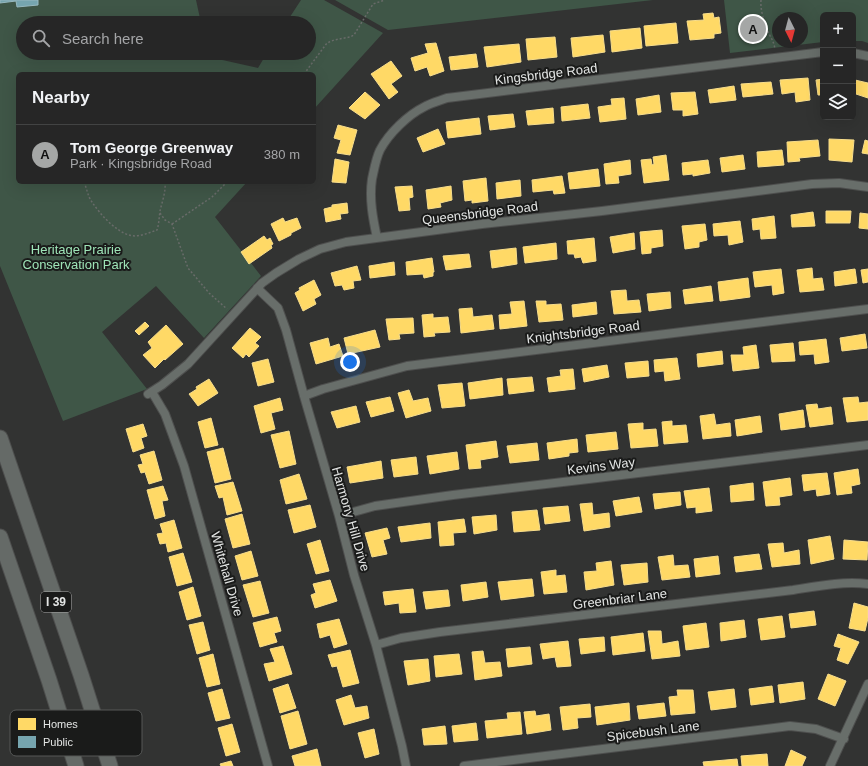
<!DOCTYPE html>
<meta charset="utf-8">
<style>
body{margin:0;font-family:Arial,sans-serif;background:#2e2e2e;color:#f1f3f6}
.controls{position:absolute;right:12px;top:12px;display:grid;overflow:hidden;border-radius:6px;box-shadow:0 4px 16px #0002}
.controls button{width:36px;height:36px;display:grid;place-items:center;padding:0;border:0;border-bottom:1px solid #424343;background:#262626;color:#f1f3f6;font:20px sans-serif}
.compass{position:absolute;left:772px;top:12px;width:36px;height:36px;border-radius:50%;background:#262626;box-shadow:0 4px 16px #0002;rotate:174deg}
.you{position:absolute;left:350px;top:362px;width:14px;height:14px;margin:-10px;border:3px solid #fff;border-radius:50%;background:#1a73e8;box-shadow:0 0 0 6px #1a73e833}
.badge{display:grid;place-items:center;width:26px;height:26px;border-radius:50%;background:#a5a7a6;color:#111;font-size:13px;font-weight:700}
.pin{position:absolute;translate:-50% -50%;border:2px solid #fff;box-shadow:0 1px 4px #0006}
.list{margin:0;padding:0;list-style:none}
h2{display:flex;justify-content:space-between;align-items:center;height:52px;margin:0;padding:0 16px;font-size:17px}
h2 small{font-size:13px;font-weight:400;color:#a4a5a7}
.list li{display:grid;grid-template-columns:26px 1fr auto;gap:12px;align-items:center;box-sizing:border-box;height:60px;padding:0 16px;border-top:1px solid #424343}
.list b{display:block;font-size:15px;white-space:nowrap}
.list p{margin:0;font-size:13px;white-space:nowrap;color:#a4a5a7}
.list em{font-size:13px;font-style:normal;color:#a4a5a7}
.icon{flex:none;width:22px;height:22px;fill:none;stroke:currentColor;stroke-width:2;stroke-linecap:round;stroke-linejoin:round}
.map{position:relative;flex:none;width:868px;height:766px;overflow:hidden}
.search{position:absolute;background:#262626;box-shadow:0 4px 16px #0002;left:16px;top:16px;width:300px;height:44px;display:flex;align-items:center;gap:10px;box-sizing:border-box;padding:0 14px;border-radius:22px;color:#a4a5a7;font-size:15px}
.panel{position:absolute;background:#262626;box-shadow:0 4px 16px #0002;left:16px;top:72px;width:300px;height:112px;border-radius:6px}
.map>svg:first-child{display:block}
.green{fill:#3f5647;fill-rule:evenodd}
.homes{fill:#ffd966;stroke:#f7dd8c}
.public{fill:#76a5af;stroke:#97b8bf}
.lines{fill:none;stroke-linecap:round;stroke-linejoin:round}
.street-casing{stroke:#4e4f4e;stroke-width:10}
.highway-casing{stroke:#4e4f4e;stroke-width:17}
.path{stroke:#686b69;stroke-width:1.5;stroke-dasharray:2 2;stroke-linecap:butt}
.street{stroke:#686e6a;stroke-width:8}
.highway{stroke:#656a67;stroke-width:15}
.labels{text-anchor:middle;dominant-baseline:central;stroke-width:4;stroke-linejoin:round;paint-order:stroke}
.shield{fill:#1a1b1a;stroke:#a7a8a7;stroke-width:1}
.shield-label{font-size:12px;font-weight:bold;fill:#e3e5e4}
.street-label{font-size:13px;fill:#e3e5e4;stroke:#1a1b1a}
.park-label{font-size:13px;fill:#9ee4b7;stroke:#1a1b1a}
.key{fill:#1a1b1a;stroke:#565857;stroke-width:1}
.key-label{font-size:11px;fill:#e3e5e4}
</style>
<div class="map">
<svg width="868" height="766" viewBox="0 0 868 766">
<rect width="100%" height="100%" fill="#323332"/>
<path class="green" d="M 0,0 L 196,0 L 201,23 L 23,23 L 23,53 L 208,53 L 209,57 L 258,68 L 267,53 L 309,53 L 309,23 L 286,23 L 301,0 L 324,0 L 383,33 L 314,109 L 314,74 L 18,74 L 18,182 L 247,182 L 215,217 L 261,276 L 204,338 L 156,286 L 102,332 L 147,389 L 63,421 L 0,266 Z
M 335,0 L 653,0 L 388,30 Z
M 724,0 L 868,0 L 868,43 L 862,41 L 853,41 L 853,15 L 823,15 L 823,42 L 730,53 ZM 778,18 L 802,18 L 802,42 L 778,42 Z"/>
<path class="homes" d="M 713,13 L 714,18 L 719,17 L 721,33 L 714,34 L 714,38 L 690,40 L 687,21 L 704,20 L 703,14 Z
M 676,23 L 678,43 L 646,46 L 644,26 Z
M 640,28 L 642,48 L 612,52 L 610,31 Z
M 603,35 L 605,52 L 573,57 L 571,38 Z
M 555,37 L 557,57 L 528,60 L 526,39 Z
M 436,43 L 444,71 L 430,76 L 427,67 L 415,71 L 411,58 L 428,53 L 425,44 Z
M 519,44 L 521,62 L 487,67 L 484,47 Z
M 476,54 L 478,67 L 451,70 L 449,57 Z
M 391,61 L 402,76 L 391,84 L 398,92 L 389,99 L 371,74 Z
M 808,78 L 810,100 L 796,102 L 795,92 L 782,94 L 780,80 Z
M 823,79 L 823,95 L 818,95 L 816,80 Z
M 855,80 L 868,83 L 868,98 L 853,93 L 853,87 Z
M 771,82 L 773,94 L 743,97 L 741,84 Z
M 734,86 L 736,100 L 710,103 L 708,90 Z
M 365,92 L 380,105 L 365,119 L 349,108 Z
M 695,92 L 698,114 L 683,116 L 683,110 L 673,110 L 671,93 Z
M 659,95 L 661,112 L 638,115 L 636,99 Z
M 624,98 L 626,119 L 600,122 L 598,107 L 612,105 L 611,99 Z
M 588,104 L 590,118 L 562,121 L 561,107 Z
M 553,108 L 554,123 L 528,125 L 526,111 Z
M 513,114 L 515,127 L 490,130 L 488,116 Z
M 479,118 L 481,134 L 448,138 L 446,122 Z
M 338,125 L 357,130 L 350,155 L 337,153 L 341,140 L 334,138 Z
M 438,129 L 445,144 L 423,152 L 417,138 Z
M 829,139 L 854,140 L 852,162 L 829,160 Z
M 818,140 L 820,156 L 799,158 L 800,161 L 788,162 L 787,142 Z
M 865,140 L 868,141 L 868,154 L 862,153 Z
M 782,150 L 784,165 L 758,167 L 757,152 Z
M 666,155 L 669,180 L 644,183 L 641,160 L 651,159 L 652,165 L 654,164 L 653,157 Z
M 743,155 L 745,169 L 722,172 L 720,158 Z
M 335,159 L 349,162 L 346,183 L 332,182 Z
M 630,160 L 631,174 L 618,176 L 619,183 L 606,184 L 604,164 Z
M 708,160 L 710,173 L 693,176 L 693,174 L 683,175 L 682,163 Z
M 598,169 L 600,186 L 570,189 L 568,173 Z
M 562,176 L 565,193 L 554,194 L 553,190 L 533,192 L 532,180 Z
M 486,178 L 488,201 L 472,203 L 472,200 L 465,201 L 463,181 Z
M 520,180 L 521,196 L 497,199 L 496,183 Z
M 412,186 L 413,197 L 409,198 L 410,210 L 399,211 L 395,187 Z
M 451,186 L 452,200 L 440,203 L 441,207 L 428,209 L 426,190 Z
M 347,203 L 348,213 L 340,214 L 341,219 L 326,222 L 324,209 L 332,207 L 332,205 Z
M 826,211 L 851,211 L 850,223 L 826,223 Z
M 813,212 L 815,226 L 792,227 L 791,215 Z
M 860,213 L 868,214 L 868,229 L 859,228 Z
M 774,216 L 776,238 L 761,239 L 760,229 L 753,230 L 752,219 Z
M 283,218 L 285,222 L 297,218 L 301,228 L 291,233 L 291,235 L 279,241 L 271,224 Z
M 740,221 L 743,242 L 729,245 L 728,235 L 714,236 L 713,224 Z
M 705,224 L 707,240 L 699,242 L 699,247 L 685,249 L 682,226 Z
M 662,230 L 663,246 L 651,248 L 651,253 L 642,254 L 640,232 Z
M 634,233 L 635,249 L 613,253 L 610,237 Z
M 264,236 L 267,240 L 270,238 L 273,244 L 271,245 L 272,248 L 249,264 L 241,252 Z
M 594,238 L 596,261 L 583,263 L 581,257 L 575,258 L 574,254 L 568,254 L 567,241 Z
M 556,243 L 557,259 L 525,263 L 523,247 Z
M 516,248 L 517,264 L 492,268 L 490,251 Z
M 469,254 L 471,267 L 446,270 L 443,256 Z
M 432,258 L 434,272 L 433,272 L 433,276 L 424,278 L 423,274 L 407,275 L 406,262 Z
M 394,262 L 395,275 L 370,278 L 369,266 Z
M 357,266 L 361,280 L 353,281 L 354,288 L 344,290 L 342,285 L 335,286 L 331,273 Z
M 812,268 L 813,279 L 822,278 L 824,290 L 800,292 L 797,270 Z
M 781,269 L 784,293 L 773,295 L 772,285 L 755,287 L 753,272 Z
M 855,269 L 857,283 L 835,286 L 834,272 Z
M 868,269 L 868,282 L 863,283 L 861,270 Z
M 748,278 L 750,297 L 720,301 L 718,282 Z
M 314,280 L 321,295 L 314,299 L 316,304 L 303,311 L 295,293 L 300,290 L 299,288 Z
M 711,286 L 713,301 L 685,304 L 683,290 Z
M 626,290 L 627,301 L 639,300 L 641,312 L 614,314 L 611,291 Z
M 670,292 L 671,308 L 649,311 L 647,294 Z
M 524,301 L 527,326 L 500,329 L 499,315 L 512,314 L 510,302 Z
M 536,301 L 546,301 L 546,305 L 561,304 L 563,320 L 539,322 Z
M 596,302 L 597,314 L 573,317 L 572,305 Z
M 472,308 L 473,317 L 492,315 L 494,329 L 461,333 L 459,309 Z
M 433,314 L 433,318 L 448,317 L 450,332 L 434,333 L 435,336 L 424,337 L 422,315 Z
M 413,318 L 414,333 L 399,334 L 400,339 L 389,340 L 386,319 Z
M 145,322 L 149,326 L 139,335 L 135,331 Z
M 166,325 L 183,344 L 165,360 L 164,359 L 155,368 L 143,355 L 152,348 L 148,342 Z
M 250,328 L 261,337 L 255,343 L 259,346 L 249,357 L 246,354 L 243,358 L 232,348 Z
M 375,330 L 380,347 L 348,354 L 344,338 Z
M 865,334 L 867,348 L 842,351 L 840,338 Z
M 328,338 L 330,347 L 339,344 L 343,356 L 316,364 L 310,343 Z
M 826,339 L 829,362 L 815,364 L 814,354 L 800,355 L 799,342 Z
M 793,343 L 795,361 L 772,362 L 770,345 Z
M 756,345 L 759,368 L 733,371 L 731,355 L 744,355 L 743,347 Z
M 722,351 L 723,364 L 698,367 L 697,354 Z
M 677,358 L 680,379 L 665,381 L 664,371 L 655,372 L 654,360 Z
M 268,359 L 274,382 L 258,386 L 252,363 Z
M 648,361 L 649,376 L 627,378 L 625,363 Z
M 607,365 L 609,377 L 584,382 L 582,369 Z
M 573,369 L 575,389 L 549,392 L 547,378 L 561,376 L 560,370 Z
M 532,377 L 534,391 L 509,394 L 507,379 Z
M 502,378 L 503,395 L 470,399 L 468,383 Z
M 209,379 L 218,393 L 198,406 L 189,394 L 197,389 L 196,387 Z
M 462,383 L 465,406 L 442,408 L 438,385 Z
M 409,390 L 413,401 L 428,398 L 431,411 L 406,418 L 398,393 Z
M 390,397 L 394,411 L 371,417 L 366,402 Z
M 858,397 L 859,403 L 868,402 L 868,420 L 847,422 L 843,398 Z
M 280,398 L 283,410 L 271,413 L 275,429 L 261,433 L 254,406 Z
M 817,404 L 818,409 L 831,407 L 833,424 L 810,427 L 806,405 Z
M 356,406 L 360,422 L 337,428 L 331,412 Z
M 803,410 L 805,427 L 781,430 L 779,414 Z
M 714,414 L 716,425 L 730,423 L 731,436 L 703,439 L 700,416 Z
M 760,416 L 762,432 L 737,436 L 735,420 Z
M 211,418 L 218,445 L 205,448 L 198,422 Z
M 672,421 L 672,426 L 686,425 L 688,442 L 664,444 L 662,422 Z
M 643,423 L 643,430 L 656,429 L 658,446 L 631,448 L 628,424 Z
M 143,424 L 147,436 L 141,438 L 144,448 L 133,452 L 126,429 Z
M 289,431 L 296,464 L 280,468 L 271,435 Z
M 616,432 L 618,449 L 588,452 L 586,435 Z
M 577,439 L 578,452 L 569,453 L 569,456 L 549,459 L 547,443 Z
M 496,441 L 498,457 L 480,460 L 481,468 L 469,469 L 466,445 Z
M 537,443 L 539,460 L 510,463 L 507,446 Z
M 223,448 L 231,479 L 215,483 L 207,452 Z
M 154,451 L 162,480 L 149,484 L 145,472 L 141,473 L 138,465 L 143,464 L 140,455 Z
M 457,452 L 459,469 L 430,474 L 427,456 Z
M 416,457 L 418,474 L 394,477 L 391,460 Z
M 381,461 L 383,478 L 350,483 L 347,467 Z
M 858,469 L 860,484 L 851,486 L 852,493 L 837,495 L 834,473 Z
M 827,473 L 830,494 L 817,496 L 816,489 L 804,491 L 802,475 Z
M 299,474 L 307,499 L 286,504 L 280,480 Z
M 790,478 L 792,495 L 779,497 L 780,505 L 766,506 L 763,482 Z
M 233,482 L 242,511 L 227,515 L 223,497 L 219,498 L 215,486 Z
M 753,483 L 754,500 L 731,502 L 730,486 Z
M 163,486 L 168,500 L 162,501 L 165,516 L 155,519 L 147,490 Z
M 709,488 L 712,511 L 696,513 L 696,507 L 687,508 L 684,491 Z
M 680,492 L 681,505 L 655,509 L 653,494 Z
M 639,497 L 642,512 L 616,516 L 613,501 Z
M 592,503 L 593,515 L 609,513 L 610,527 L 584,531 L 580,504 Z
M 310,505 L 316,527 L 294,533 L 288,510 Z
M 568,506 L 570,521 L 545,524 L 543,508 Z
M 537,510 L 540,530 L 514,532 L 512,512 Z
M 242,514 L 250,544 L 233,548 L 225,519 Z
M 496,515 L 497,530 L 474,534 L 472,517 Z
M 464,519 L 466,532 L 453,533 L 454,545 L 440,546 L 438,522 Z
M 174,520 L 182,548 L 168,552 L 166,543 L 160,544 L 157,534 L 163,533 L 160,524 Z
M 430,523 L 431,538 L 401,542 L 398,527 Z
M 387,528 L 390,538 L 383,540 L 387,554 L 372,557 L 365,533 Z
M 830,536 L 834,559 L 811,564 L 808,540 Z
M 320,540 L 329,571 L 316,574 L 307,544 Z
M 844,540 L 868,542 L 867,560 L 843,559 Z
M 783,543 L 784,553 L 799,550 L 800,564 L 772,567 L 768,544 Z
M 251,551 L 258,576 L 242,580 L 235,556 Z
M 183,553 L 192,582 L 177,586 L 169,557 Z
M 759,554 L 762,569 L 736,572 L 734,557 Z
M 673,555 L 674,566 L 688,565 L 690,577 L 662,580 L 658,557 Z
M 718,556 L 720,574 L 696,577 L 694,559 Z
M 611,561 L 614,585 L 586,590 L 584,572 L 597,571 L 596,563 Z
M 647,563 L 648,582 L 624,585 L 621,565 Z
M 556,570 L 556,576 L 565,575 L 567,592 L 544,594 L 541,572 Z
M 532,579 L 534,596 L 501,600 L 498,582 Z
M 330,580 L 337,601 L 315,608 L 311,595 L 316,593 L 313,584 Z
M 260,581 L 269,613 L 253,617 L 243,585 Z
M 486,582 L 488,597 L 463,601 L 461,585 Z
M 193,587 L 201,616 L 187,620 L 179,592 Z
M 413,589 L 416,612 L 400,613 L 399,603 L 385,605 L 383,592 Z
M 448,590 L 450,606 L 426,609 L 423,592 Z
M 854,603 L 868,607 L 868,618 L 865,631 L 849,628 Z
M 814,611 L 816,625 L 791,628 L 789,614 Z
M 782,616 L 785,637 L 761,640 L 758,619 Z
M 277,617 L 281,631 L 274,633 L 277,642 L 260,647 L 253,623 Z
M 339,619 L 347,644 L 334,648 L 330,635 L 320,638 L 317,624 Z
M 744,620 L 746,637 L 721,641 L 720,623 Z
M 203,622 L 210,650 L 197,654 L 189,625 Z
M 706,623 L 709,647 L 686,650 L 683,626 Z
M 648,631 L 661,631 L 662,644 L 678,641 L 680,656 L 652,659 Z
M 643,633 L 645,651 L 613,655 L 611,637 Z
M 838,634 L 859,642 L 848,664 L 837,660 L 841,648 L 834,646 Z
M 604,637 L 605,651 L 581,654 L 579,639 Z
M 568,641 L 571,666 L 557,667 L 555,657 L 543,659 L 540,644 Z
M 283,646 L 292,674 L 269,681 L 264,664 L 275,662 L 270,649 Z
M 530,647 L 532,664 L 508,667 L 506,649 Z
M 350,650 L 359,683 L 343,687 L 337,666 L 332,667 L 328,655 Z
M 483,651 L 485,663 L 500,662 L 502,676 L 475,680 L 472,652 Z
M 213,654 L 220,684 L 207,687 L 199,658 Z
M 459,654 L 462,674 L 436,677 L 434,656 Z
M 428,659 L 430,681 L 408,685 L 404,661 Z
M 828,674 L 846,681 L 835,706 L 818,699 Z
M 803,682 L 805,699 L 780,703 L 778,685 Z
M 288,684 L 296,708 L 280,713 L 273,689 Z
M 772,686 L 774,702 L 751,705 L 749,689 Z
M 222,689 L 230,718 L 216,721 L 208,693 Z
M 734,689 L 736,707 L 711,710 L 708,692 Z
M 677,690 L 693,690 L 695,713 L 671,715 L 669,697 L 678,696 Z
M 351,695 L 355,708 L 367,706 L 369,718 L 344,725 L 336,700 Z
M 629,703 L 630,720 L 597,725 L 595,707 Z
M 664,703 L 666,716 L 639,719 L 637,706 Z
M 590,704 L 591,717 L 577,718 L 578,728 L 563,730 L 560,707 Z
M 298,711 L 307,744 L 290,749 L 281,716 Z
M 535,711 L 536,716 L 549,714 L 551,730 L 527,734 L 524,712 Z
M 520,712 L 522,734 L 487,738 L 485,721 L 508,719 L 507,713 Z
M 476,723 L 478,740 L 454,742 L 452,726 Z
M 232,724 L 240,752 L 226,756 L 218,728 Z
M 445,726 L 447,744 L 424,745 L 422,729 Z
M 374,729 L 379,754 L 365,758 L 358,733 Z
M 317,749 L 321,766 L 295,766 L 292,756 Z
M 791,750 L 806,757 L 802,766 L 785,766 Z
M 767,754 L 768,766 L 742,766 L 741,756 Z
M 737,759 L 738,766 L 704,766 L 703,762 Z
M 231,761 L 233,766 L 221,766 L 220,764 Z"/>
<path class="public" d="M 0,0 L 38,0 L 38,5 L 17,7 L 16,1 L 0,3 Z"/>
<g class="lines">
<defs>
<path id="street" d="M 853,53 L 868,56
M 377,238 C 373,219 369,199 372,179 C 374,170 376,158 380,150 C 389,133 408,115 424,107 C 431,103 439,101 447,98 L 823,52
M 257,288 L 278,308 L 286,330 L 304,396 L 339,516 L 354,575 L 376,645 L 402,746 L 406,766
M 152,392 L 165,414 L 184,466 L 268,766
M 148,394 L 162,385 L 188,364 L 262,283 L 276,273 L 299,259 L 320,249 L 346,242 L 482,224 L 602,211 L 812,184 L 839,183 L 868,187
M 304,396 L 323,389 L 407,366 L 868,309
M 339,516 L 375,506 L 453,495 L 597,478 L 868,445
M 376,645 L 401,638 L 440,632 L 793,590 C 818,586 843,581 868,584
M 464,766 L 790,726 L 816,729 L 844,739
M 830,766 L 868,684"/>
<path id="highway" d="M 0,438 L 81,675 L 110,766
M 0,537 L 49,680 L 76,766"/>
</defs>
<use href="#street" class="street-casing"/>
<use href="#highway" class="highway-casing"/>
<path class="path" d="M 761,0 C 760,11 765,24 769,34 C 772,39 774,43 775,49
M 123,73 L 124,74
M 304,74 L 327,43 L 334,40 L 350,37 L 354,35 L 373,4 L 385,0
M 84,182 C 87,189 88,197 92,202 C 100,214 115,231 129,235 C 138,238 148,233 157,230 C 159,224 159,218 160,211 C 162,202 166,192 165,182
M 160,213 L 165,220 L 172,224 L 188,268 L 209,293 L 227,309
M 172,224 L 212,197 L 227,182"/>
<use href="#street" class="street"/>
<use href="#highway" class="highway"/>
</g>
<g class="labels">
<rect class="shield" x="41" y="592" width="30" height="20" rx="3"/>
<g class="shield-label">
<text x="56" y="602">I 39</text>
</g>
<g class="street-label">
<text transform="translate(546 74) rotate(-7)">Kingsbridge Road</text>
<text transform="translate(480 213) rotate(-7)">Queensbridge Road</text>
<text transform="translate(583 332) rotate(-7)">Knightsbridge Road</text>
<text transform="translate(601 466) rotate(-7)">Kevins Way</text>
<text transform="translate(351 519) rotate(74)">Harmony Hill Drive</text>
<text transform="translate(227 574) rotate(74)">Whitehall Drive</text>
<text transform="translate(620 599) rotate(-7)">Greenbriar Lane</text>
<text transform="translate(653 731) rotate(-7)">Spicebush Lane</text>
</g>
<g class="park-label">
<text x="76" y="249">Heritage Prairie<tspan x="76" dy="15">Conservation Park</tspan></text>
</g>
</g>
<rect x="10" y="710" width="132" height="46" rx="6" class="key"/>
<rect x="18" y="718" width="18" height="12" fill="#ffd966"/>
<rect x="18" y="736" width="18" height="12" fill="#76a5af"/>
<g class="key-label">
<text x="43" y="728">Homes</text>
<text x="43" y="746">Public</text>
</g>
</svg>
<div class="controls">
<button>+</button>
<button>−</button>
<button><svg class="icon" aria-label="layers" viewBox="0 0 24 24"><path d="M12 4l9 5-9 5-9-5zM3 14l9 5 9-5"/></svg></button>
</div>
<svg class="compass" viewBox="-18 -18 36 36"><path d="M0-13l5 13h-10z" fill="#e53935"/><path d="M0 13l5-13h-10z" fill="#a4a5a7"/></svg>
<div class="you"></div>
<div class="pin badge" style="left:753px;top:29px">A</div>
<div class="search"><svg class="icon" aria-label="search" viewBox="0 0 24 24"><circle cx="10" cy="10" r="6"/><path d="M15 15l6 6"/></svg>Search here</div>
<section class="panel">
<h2>Nearby<small></small></h2>
<ul class="list">
<li><span class="badge">A</span><div><b>Tom George Greenway</b><p>Park · Kingsbridge Road</p></div><em>380 m</em></li>
</ul>
</section>
</div>
